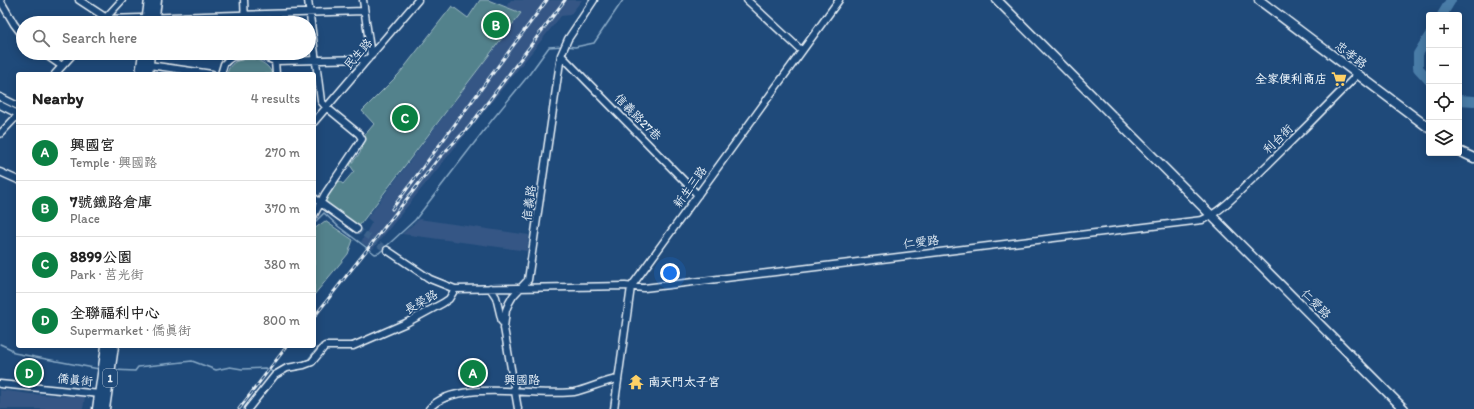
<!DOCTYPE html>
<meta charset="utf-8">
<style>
body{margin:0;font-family:Itim,"LXGW WenKai TC",sans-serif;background:#f6f6f6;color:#222}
.controls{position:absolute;right:12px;top:12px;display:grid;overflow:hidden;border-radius:4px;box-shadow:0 2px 10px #0003}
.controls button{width:36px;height:36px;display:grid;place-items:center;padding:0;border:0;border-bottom:1px solid #e0e0e0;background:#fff;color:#222;font:20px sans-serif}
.you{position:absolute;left:670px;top:273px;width:14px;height:14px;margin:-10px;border:3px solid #fff;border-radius:50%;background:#1a73e8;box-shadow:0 0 0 6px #1a73e833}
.badge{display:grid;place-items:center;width:26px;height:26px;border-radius:50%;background:#0b8043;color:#fff;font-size:13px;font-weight:700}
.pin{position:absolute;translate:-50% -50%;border:2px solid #fff;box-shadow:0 1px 4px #0006}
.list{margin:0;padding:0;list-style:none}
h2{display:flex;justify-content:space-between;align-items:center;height:52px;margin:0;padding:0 16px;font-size:17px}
h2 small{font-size:13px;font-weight:400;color:#767676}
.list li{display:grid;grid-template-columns:26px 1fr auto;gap:12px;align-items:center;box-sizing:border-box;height:56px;padding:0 16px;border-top:1px solid #e0e0e0}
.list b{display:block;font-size:15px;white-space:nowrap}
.list p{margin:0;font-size:13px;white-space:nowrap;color:#767676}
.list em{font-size:13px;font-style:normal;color:#767676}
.icon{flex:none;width:22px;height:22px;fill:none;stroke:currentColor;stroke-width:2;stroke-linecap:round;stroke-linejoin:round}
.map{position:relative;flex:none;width:1474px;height:409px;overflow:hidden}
.search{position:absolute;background:#fff;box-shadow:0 2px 10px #0003;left:16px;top:16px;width:300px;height:44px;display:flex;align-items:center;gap:10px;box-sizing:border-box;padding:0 14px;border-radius:22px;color:#767676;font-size:15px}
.panel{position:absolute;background:#fff;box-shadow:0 2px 10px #0003;left:16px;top:72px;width:300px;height:276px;border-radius:4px}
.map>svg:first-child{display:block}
.built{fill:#345785}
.green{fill:#53828c;stroke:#9ebac2}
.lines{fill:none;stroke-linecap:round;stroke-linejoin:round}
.stream{stroke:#89aac7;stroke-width:1.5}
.river{stroke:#4a7ba7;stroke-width:10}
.minor-tunnel{stroke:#3d638d;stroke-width:6;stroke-dasharray:6 3;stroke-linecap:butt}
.minor-casing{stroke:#e8f1f8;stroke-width:9}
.major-casing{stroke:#e8f1f8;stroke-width:11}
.minor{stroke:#1f4a7a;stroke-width:6}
.major{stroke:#1f4a7a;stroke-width:8}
.rail-casing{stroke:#e8f1f8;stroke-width:3}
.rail{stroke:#1f4a7a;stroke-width:1.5;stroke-dasharray:4.5;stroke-linecap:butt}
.labels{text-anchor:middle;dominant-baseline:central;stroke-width:3.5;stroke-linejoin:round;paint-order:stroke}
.shield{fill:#1f4a7a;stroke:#acbfd2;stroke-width:1}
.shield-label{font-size:11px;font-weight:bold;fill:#e8f1f8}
.street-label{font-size:12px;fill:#e8f1f8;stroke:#1f4a7a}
.poi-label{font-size:12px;font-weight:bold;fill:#e8f1f8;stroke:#1f4a7a;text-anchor:end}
</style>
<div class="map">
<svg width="1474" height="409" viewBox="0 0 1474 409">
<rect width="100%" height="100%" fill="#1f4a7a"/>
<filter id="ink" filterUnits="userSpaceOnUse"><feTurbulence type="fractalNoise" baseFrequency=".025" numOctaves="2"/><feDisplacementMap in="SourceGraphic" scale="8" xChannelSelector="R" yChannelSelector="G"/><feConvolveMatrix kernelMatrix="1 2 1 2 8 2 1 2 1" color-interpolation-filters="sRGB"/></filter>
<g filter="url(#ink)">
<path class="built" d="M 511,0 L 582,0 L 570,15 L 561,16 L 372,250 L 361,242 L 372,222 L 367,218 L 521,13 L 508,8 L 507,5 Z
M 419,219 L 529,235 L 527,251 L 402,234 Z
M 0,390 L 31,394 L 85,397 L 83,409 L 0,409 Z"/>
<path class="green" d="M 480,0 L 488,0 L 521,13 L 359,226 L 324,201 L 339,181 L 343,184 L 354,171 L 350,165 L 360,153 L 364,136 L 374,124 L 362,111 L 399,74 L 452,6 L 468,18 Z
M 254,59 C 262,62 269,65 272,74 L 227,74 C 230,60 241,59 254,59 Z
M 325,221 L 353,240 L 348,254 L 314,295 L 314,229 Z"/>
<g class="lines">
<path class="stream" d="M 566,46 L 575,47 L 594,43 L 623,0
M 314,223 L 324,213 L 339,227 L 375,254 L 379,253 L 415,220 L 492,120 L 528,76 L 549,47 L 563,46
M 379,332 L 417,314
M 349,343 L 362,339
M 0,344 L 11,349 L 14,353 L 99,369
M 306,362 L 321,344 L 343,343
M 113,370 L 135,371 L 138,367 L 192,361 L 216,370 L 230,367 L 242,369 L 265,368 L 273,372 L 287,364 L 291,364"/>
<path class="river" d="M 1442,15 L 1451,0
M 1429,36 L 1418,54 L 1418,68 L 1429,80
M 1459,100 L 1474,101"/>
<path class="minor-tunnel" d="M 357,229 L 387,250"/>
<defs>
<path id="minor" d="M 0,0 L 14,24 L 23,36
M 79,0 L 108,19 L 364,11
M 244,0 L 245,23
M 308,0 L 321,101 L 326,107 L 359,134 L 362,139 L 325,194 L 314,215
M 363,0 L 371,56
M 747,0 L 802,51
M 101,23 L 122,0
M 43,53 L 62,66
M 561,55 L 698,195
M 275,61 L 276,74
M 149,65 L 212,74
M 55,74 L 74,53
M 221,74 L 224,64 L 228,60 L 232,57 L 246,55 L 259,55 L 275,61 L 368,59
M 0,97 L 18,106
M 0,105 L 18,114
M 314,122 L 418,0
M 0,134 L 18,115
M 0,172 L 18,180
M 314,198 L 357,229
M 387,250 L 430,279 L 455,289 L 625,286 L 644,288 L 1202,220 C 1223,211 1239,191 1256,176 C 1290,143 1324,109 1357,75
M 490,288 L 496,297 L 502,322
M 0,384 L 100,394
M 248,409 L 275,375 L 287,368 L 304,365 L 312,362 L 325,346 L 353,346 L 406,323 L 443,303 L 449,299 L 455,289
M 429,409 C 454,378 538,397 574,392 C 589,389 603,381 618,379
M 518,409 L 504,328 L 506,310 L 509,303 L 513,296 L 528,280 L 561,55 L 568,39 L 594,0
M 614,409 L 631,287 L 839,0"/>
<path id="major" d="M 997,0 L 1404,409
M 1259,0 L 1429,128
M 146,23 L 149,0
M 154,23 L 157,0
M 140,74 L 143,53
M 148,74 L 150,53
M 1459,151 L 1474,158
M 97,409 L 106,346
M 105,409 L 114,346"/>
</defs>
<use href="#minor" class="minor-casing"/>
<use href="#major" class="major-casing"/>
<use href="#minor" class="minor"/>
<use href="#major" class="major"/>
<defs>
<path id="rail" d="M 392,209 L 547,0
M 314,317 L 439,158 L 469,127 L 565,0
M 239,409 L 287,346"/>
</defs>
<use href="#rail" class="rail-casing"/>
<use href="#rail" class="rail"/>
</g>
</g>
<defs>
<symbol id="supermarket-bare" viewBox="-9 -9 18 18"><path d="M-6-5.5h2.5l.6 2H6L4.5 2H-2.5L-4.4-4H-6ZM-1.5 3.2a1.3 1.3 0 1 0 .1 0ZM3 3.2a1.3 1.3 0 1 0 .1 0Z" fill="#ffd166" stroke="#1f4a7a" stroke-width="2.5" paint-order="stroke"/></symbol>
<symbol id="temple-bare" viewBox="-9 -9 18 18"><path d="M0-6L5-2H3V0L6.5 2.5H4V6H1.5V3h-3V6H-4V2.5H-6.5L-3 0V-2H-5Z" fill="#ffd166" stroke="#1f4a7a" stroke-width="2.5" paint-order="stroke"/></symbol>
</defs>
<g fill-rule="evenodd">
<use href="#supermarket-bare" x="1328" y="68" width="22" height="22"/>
<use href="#temple-bare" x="625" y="371" width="22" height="22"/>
</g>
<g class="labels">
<rect class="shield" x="103" y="369" width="14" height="18" rx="3"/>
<g class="shield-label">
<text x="110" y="378">1</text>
</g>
<g class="street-label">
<text transform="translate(358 54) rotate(-49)">民生路</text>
<text transform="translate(1351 55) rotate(37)">忠孝路</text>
<text transform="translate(638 117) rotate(45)">信義路27巷</text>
<text transform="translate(1278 139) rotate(-44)">利台街</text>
<text transform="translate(690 187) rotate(-54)">新生三路</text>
<text transform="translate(529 203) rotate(-82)">信義路</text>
<text transform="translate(921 242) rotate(-7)">仁愛路</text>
<text transform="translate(421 302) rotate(-30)">長榮路</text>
<text transform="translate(1316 304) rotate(45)">仁愛路</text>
<text transform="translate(75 380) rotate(6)">僑真街</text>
<text x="522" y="380">興國路</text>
</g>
<g class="poi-label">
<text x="1327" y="79">全家便利商店</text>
<text x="648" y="382" text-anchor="start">南天門太子宮</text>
</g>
</g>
</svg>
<div class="controls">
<button>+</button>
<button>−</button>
<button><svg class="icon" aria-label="locate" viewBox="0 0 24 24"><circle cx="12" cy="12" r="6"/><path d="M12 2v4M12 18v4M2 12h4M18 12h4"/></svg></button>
<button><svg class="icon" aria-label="layers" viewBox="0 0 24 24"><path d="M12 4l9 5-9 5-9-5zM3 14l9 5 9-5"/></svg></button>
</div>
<div class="you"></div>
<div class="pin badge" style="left:473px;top:373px">A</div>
<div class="pin badge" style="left:496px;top:25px">B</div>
<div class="pin badge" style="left:405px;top:118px">C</div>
<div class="pin badge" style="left:29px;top:373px">D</div>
<div class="search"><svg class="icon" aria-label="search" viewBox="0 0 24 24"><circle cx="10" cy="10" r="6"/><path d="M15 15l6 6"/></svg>Search here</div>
<section class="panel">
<h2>Nearby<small>4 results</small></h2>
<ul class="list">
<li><span class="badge">A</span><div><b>興國宮</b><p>Temple · 興國路</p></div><em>270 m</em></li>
<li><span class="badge">B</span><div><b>7號鐵路倉庫</b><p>Place</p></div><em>370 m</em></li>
<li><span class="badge">C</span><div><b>8899公園</b><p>Park · 莒光街</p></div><em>380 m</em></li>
<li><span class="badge">D</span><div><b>全聯福利中心</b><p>Supermarket · 僑真街</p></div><em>800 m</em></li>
</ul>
</section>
</div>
